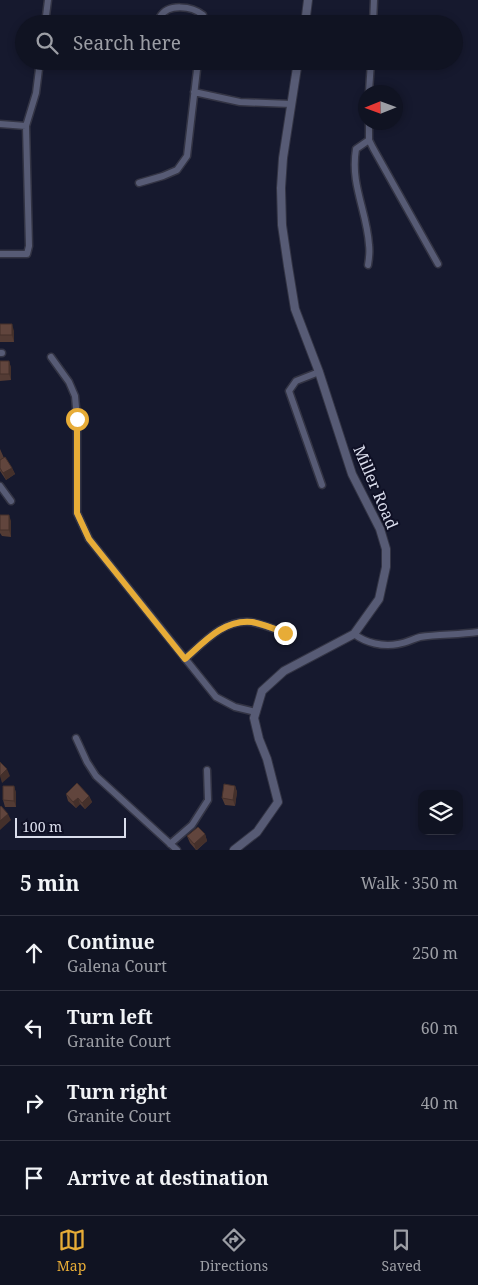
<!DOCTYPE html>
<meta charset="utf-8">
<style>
body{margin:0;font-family:"Noto Serif",serif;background:#1e202f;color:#f1f3f6}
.controls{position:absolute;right:15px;bottom:15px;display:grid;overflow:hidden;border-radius:10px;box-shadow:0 2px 8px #0003}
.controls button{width:45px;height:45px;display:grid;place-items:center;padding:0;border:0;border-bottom:1px solid #303240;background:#101322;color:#f1f3f6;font:25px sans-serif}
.compass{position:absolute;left:358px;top:85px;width:45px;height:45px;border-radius:50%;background:#101322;box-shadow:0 2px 8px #0003;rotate:269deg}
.scale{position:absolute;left:15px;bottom:12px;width:111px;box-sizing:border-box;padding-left:5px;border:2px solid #daddec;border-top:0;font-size:14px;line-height:18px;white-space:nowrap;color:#daddec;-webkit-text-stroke:4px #0e0f24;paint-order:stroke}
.stop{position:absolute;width:15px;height:15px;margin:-11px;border:4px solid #e7ac37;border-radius:50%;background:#fff}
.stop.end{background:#e7ac37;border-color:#fff;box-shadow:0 1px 5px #0008}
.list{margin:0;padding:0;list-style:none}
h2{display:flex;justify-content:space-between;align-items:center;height:65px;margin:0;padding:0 20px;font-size:21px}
h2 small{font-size:16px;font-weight:400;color:#9c9ea5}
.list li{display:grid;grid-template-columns:32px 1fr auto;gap:15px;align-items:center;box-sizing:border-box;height:75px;padding:0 20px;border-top:1px solid #303240}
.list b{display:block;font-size:19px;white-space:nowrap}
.list p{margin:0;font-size:16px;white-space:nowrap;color:#9c9ea5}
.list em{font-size:16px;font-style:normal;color:#9c9ea5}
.icon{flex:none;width:28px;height:28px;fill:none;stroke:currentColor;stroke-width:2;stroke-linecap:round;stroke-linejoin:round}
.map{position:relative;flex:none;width:478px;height:850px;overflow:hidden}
.search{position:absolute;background:#101322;box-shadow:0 2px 8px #0003;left:15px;right:15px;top:15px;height:55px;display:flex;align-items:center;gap:12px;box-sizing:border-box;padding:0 18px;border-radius:28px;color:#9c9ea5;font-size:19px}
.sheet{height:365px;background:#101322}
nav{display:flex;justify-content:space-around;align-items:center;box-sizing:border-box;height:70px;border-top:1px solid #303240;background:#101322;font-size:14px;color:#9c9ea5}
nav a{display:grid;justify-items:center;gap:2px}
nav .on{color:#e7ac37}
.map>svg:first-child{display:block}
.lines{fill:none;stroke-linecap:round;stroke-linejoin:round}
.minor-casing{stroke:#333444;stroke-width:9}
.tertiary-casing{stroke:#333444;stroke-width:10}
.minor{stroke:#575b75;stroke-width:6}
.tertiary{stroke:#575b75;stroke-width:8}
.wall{fill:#533b34}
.shaded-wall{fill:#44302b}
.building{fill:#61453d;stroke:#44302b}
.route{stroke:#e7ac37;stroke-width:6}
.labels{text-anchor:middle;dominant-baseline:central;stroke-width:4;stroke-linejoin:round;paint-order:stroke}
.street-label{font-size:16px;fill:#daddec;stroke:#0e0f24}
</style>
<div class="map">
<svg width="478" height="850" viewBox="0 0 478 850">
<rect width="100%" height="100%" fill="#16192e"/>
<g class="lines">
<defs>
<path id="minor" d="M 45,24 L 48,0
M 162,24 L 160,17 C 168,3 192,6 203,15 L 202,24
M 373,24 L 374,0
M 194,92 L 240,102 L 291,104
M 369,92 L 371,61
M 369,122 L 369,140 L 373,148 L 438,264
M 0,124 L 26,126
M 139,183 L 163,176 L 177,170 L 187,156 L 198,61
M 0,254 L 27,254 L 29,246 L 26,126 L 36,93 L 40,61
M 368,265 C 369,259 370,252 369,245 C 367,211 350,185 356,149 L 369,140
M 0,353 L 2,353
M 51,357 L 69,382 L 75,396 L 77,419 L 77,513 L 89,539 L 216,697 L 235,707 L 256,712
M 319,372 L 296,381 L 289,391 L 322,485
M 0,486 L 11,501
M 354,634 C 366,643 383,647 398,644 C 406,643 413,639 420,637 C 439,634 459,635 478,632
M 185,659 C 204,642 224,619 251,622 C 263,624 274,629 285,633
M 76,738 L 87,762 L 96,776 L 177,850
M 170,844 L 192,825 L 208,800 L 207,770"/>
<path id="tertiary" d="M 305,24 L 308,0
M 234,850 L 257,832 L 278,802 L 267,759 L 259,739 L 254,718 L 262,691 L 284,671 L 354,634 L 379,599 L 386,567 L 386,549 L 380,529 L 352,474 L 319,372 L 295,309 L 288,266 L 282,225 L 281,188 L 283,158 L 298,61"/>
</defs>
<use href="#minor" class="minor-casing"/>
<use href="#tertiary" class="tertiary-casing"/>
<use href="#minor" class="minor"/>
<use href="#tertiary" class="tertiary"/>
</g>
<path class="wall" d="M 0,324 L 14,331 L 14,342 L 0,342 Z
M 0,361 L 9,361 L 11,368 L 11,380 L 0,381 Z
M 0,449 L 4,458 L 12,468 L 15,474 L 6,480 L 0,471 Z
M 0,515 L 11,521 L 11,537 L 2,536 L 0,533 Z
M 14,786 L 16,793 L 16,807 L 5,807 L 3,800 Z
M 235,786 L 237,792 L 235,806 L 225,805 L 222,798 Z
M 66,794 L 89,796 L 92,802 L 85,809 L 80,804 L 76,808 L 68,801 Z
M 205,834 L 207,841 L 197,850 L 196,850 L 190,843 L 187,836 Z"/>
<path class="shaded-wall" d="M 12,324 L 14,331 L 14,342 L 12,335 Z
M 9,361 L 11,368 L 11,380 L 9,374 Z
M 12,468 L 15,474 L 6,480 L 3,473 Z
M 9,515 L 11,521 L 11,537 L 9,530 Z
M 7,769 L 10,776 L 2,783 L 0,776 Z
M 14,786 L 16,793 L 16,807 L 14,801 Z
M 235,786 L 237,792 L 235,806 L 233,800 Z
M 89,796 L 92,802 L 85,809 L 82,803 Z
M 78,798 L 80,804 L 76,808 L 73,802 Z
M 8,814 L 11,820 L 0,830 L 0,821 Z
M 205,834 L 207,841 L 196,850 L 194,844 Z"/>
<path class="building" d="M 0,324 L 12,324 L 12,335 L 0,335 Z
M 0,361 L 9,361 L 9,374 L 0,374 Z
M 5,457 L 12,468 L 3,473 L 0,468 L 0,460 Z
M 0,515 L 9,515 L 9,530 L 0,530 Z
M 0,762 L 7,769 L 0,776 Z
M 77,783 L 89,796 L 82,803 L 78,798 L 73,802 L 66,794 Z
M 224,784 L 235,786 L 233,800 L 222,798 Z
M 3,786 L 14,786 L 14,801 L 3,800 Z
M 1,806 L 8,814 L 0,821 L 0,807 Z
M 198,827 L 205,834 L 194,844 L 187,836 Z"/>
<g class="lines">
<path class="route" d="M 77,419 L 77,513 L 89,539 L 185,659 C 204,642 224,619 252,622 C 263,624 275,629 285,633"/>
</g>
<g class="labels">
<g class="street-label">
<text transform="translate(376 487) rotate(67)">Miller Road</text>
</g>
</g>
</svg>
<div class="controls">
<button><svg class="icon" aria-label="layers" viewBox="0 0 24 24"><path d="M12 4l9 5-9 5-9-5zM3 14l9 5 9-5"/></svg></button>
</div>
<svg class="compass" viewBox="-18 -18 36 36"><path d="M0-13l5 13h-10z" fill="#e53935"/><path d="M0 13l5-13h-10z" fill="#9c9ea5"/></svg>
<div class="scale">100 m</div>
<div class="stop" style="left:77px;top:419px"></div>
<div class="stop end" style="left:285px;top:633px"></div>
<div class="search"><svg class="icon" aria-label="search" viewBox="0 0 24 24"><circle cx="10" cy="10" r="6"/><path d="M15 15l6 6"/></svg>Search here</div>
</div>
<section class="sheet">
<h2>5 min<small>Walk · 350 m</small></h2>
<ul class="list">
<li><svg class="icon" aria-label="ahead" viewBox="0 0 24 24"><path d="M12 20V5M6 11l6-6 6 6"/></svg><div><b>Continue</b><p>Galena Court</p></div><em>250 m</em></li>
<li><svg class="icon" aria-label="left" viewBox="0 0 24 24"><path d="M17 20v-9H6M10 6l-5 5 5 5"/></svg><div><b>Turn left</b><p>Granite Court</p></div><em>60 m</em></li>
<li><svg class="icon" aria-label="right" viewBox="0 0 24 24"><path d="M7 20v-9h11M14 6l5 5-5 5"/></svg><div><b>Turn right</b><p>Granite Court</p></div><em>40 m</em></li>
<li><svg class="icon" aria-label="arrive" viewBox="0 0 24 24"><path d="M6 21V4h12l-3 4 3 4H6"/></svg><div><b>Arrive at destination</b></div></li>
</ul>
</section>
<nav>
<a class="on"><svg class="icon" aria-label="map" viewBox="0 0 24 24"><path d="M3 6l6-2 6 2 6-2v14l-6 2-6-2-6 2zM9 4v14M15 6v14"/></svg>Map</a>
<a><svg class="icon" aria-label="directions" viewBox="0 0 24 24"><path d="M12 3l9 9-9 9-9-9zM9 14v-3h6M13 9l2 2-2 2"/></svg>Directions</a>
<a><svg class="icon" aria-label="saved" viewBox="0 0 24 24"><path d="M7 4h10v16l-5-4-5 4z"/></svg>Saved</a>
</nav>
